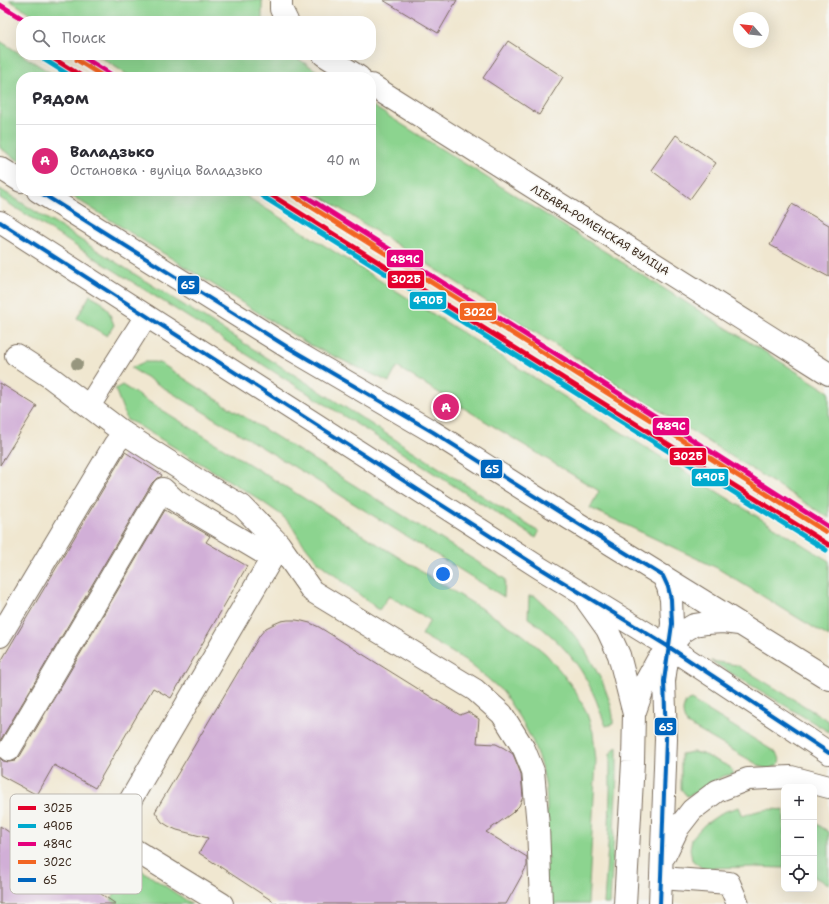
<!DOCTYPE html>
<html lang="ru">
<meta charset="utf-8">
<style>
body{margin:0;font-family:"Shantell Sans",sans-serif;background:#f2f2f3;color:#2b2b33}
.controls{position:absolute;right:12px;bottom:12px;display:grid;overflow:hidden;border-radius:8px;box-shadow:0 4px 16px #0002}
.controls button{width:36px;height:36px;display:grid;place-items:center;padding:0;border:0;border-bottom:1px solid #e1e1e2;background:#fff;color:#2b2b33;font:20px sans-serif}
.compass{position:absolute;left:733px;top:12px;width:36px;height:36px;border-radius:50%;background:#fff;box-shadow:0 4px 16px #0002;rotate:297deg}
.you{position:absolute;left:443px;top:574px;width:14px;height:14px;margin:-10px;border:3px solid #fff;border-radius:50%;background:#1a73e8;box-shadow:0 0 0 6px #1a73e833}
.badge{display:grid;place-items:center;width:26px;height:26px;border-radius:50%;background:#db2777;color:#fff;font-size:13px;font-weight:700}
.pin{position:absolute;translate:-50% -50%;border:2px solid #fff;box-shadow:0 1px 4px #0006}
.list{margin:0;padding:0;list-style:none}
h2{display:flex;justify-content:space-between;align-items:center;height:52px;margin:0;padding:0 16px;font-size:17px}
h2 small{font-size:13px;font-weight:400;color:#7c7c81}
.list li{display:grid;grid-template-columns:26px 1fr auto;gap:12px;align-items:center;box-sizing:border-box;height:72px;padding:0 16px;border-top:1px solid #e1e1e2}
.list b{display:block;font-size:15px;white-space:nowrap}
.list p{margin:0;font-size:13px;white-space:nowrap;color:#7c7c81}
.list em{font-size:13px;font-style:normal;color:#7c7c81}
.icon{flex:none;width:22px;height:22px;fill:none;stroke:currentColor;stroke-width:2;stroke-linecap:round;stroke-linejoin:round}
.map{position:relative;flex:none;width:829px;height:904px;overflow:hidden}
.search{position:absolute;background:#fff;box-shadow:0 4px 16px #0002;left:16px;top:16px;width:360px;height:44px;display:flex;align-items:center;gap:10px;box-sizing:border-box;padding:0 14px;border-radius:16px;color:#7c7c81;font-size:15px}
.panel{position:absolute;background:#fff;box-shadow:0 4px 16px #0002;left:16px;top:72px;width:360px;height:124px;border-radius:16px}
.map>svg:first-child{display:block}
.green{fill:#8cd48f;stroke:#647f56}
.building{fill:#d1afd7}
.lines{fill:none;stroke-linecap:round;stroke-linejoin:round}
.minor-casing{stroke:#7a6c5c;stroke-width:24}
.major-casing{stroke:#7a6c5c;stroke-width:24}
.minor{stroke:#fff;stroke-width:22}
.major{stroke:#fff;stroke-width:22}
.bus-1-casing{stroke:#f6f6f2;stroke-width:7}
.bus-1{stroke:#0065bd;stroke-width:4}
.rail-1-casing{stroke:#f6f6f2;stroke-width:8}
.rail-2-casing{stroke:#f6f6f2;stroke-width:8}
.rail-3-casing{stroke:#f6f6f2;stroke-width:8}
.rail-4-casing{stroke:#f6f6f2;stroke-width:8}
.rail-1{stroke:#e4002b;stroke-width:5}
.rail-2{stroke:#00a9ce;stroke-width:5}
.rail-3{stroke:#e5007d;stroke-width:5}
.rail-4{stroke:#f26522;stroke-width:5}
.tree{fill:#97967e}
.labels{text-anchor:middle;dominant-baseline:central;stroke-width:3;stroke-linejoin:round;paint-order:stroke}
.street-label{font-size:11px;fill:#3b2a1e;stroke:#f6f6f2}
.key{fill:#f6f6f2;stroke:#beb9b2;stroke-width:1}
.key-label{font-size:11px;fill:#3b2a1e}
.line-badge{stroke:#f6f6f2;stroke-width:1.5}
.badge-label{font-size:11px;text-anchor:middle;font-weight:bold;fill:#fff}
</style>
<div class="map">
<svg width="829" height="904" viewBox="0 0 829 904">
<rect width="100%" height="100%" fill="#f6f6f2"/>
<filter id="ink" filterUnits="userSpaceOnUse"><feTurbulence type="fractalNoise" baseFrequency=".025" numOctaves="2"/><feDisplacementMap in="SourceGraphic" scale="8" xChannelSelector="R" yChannelSelector="G"/><feConvolveMatrix kernelMatrix="1 2 1 2 8 2 1 2 1" color-interpolation-filters="sRGB"/></filter>
<filter id="wash" filterUnits="userSpaceOnUse"><feTurbulence type="fractalNoise" baseFrequency=".012" numOctaves="4" result="noise"/><feDisplacementMap in="SourceGraphic" scale="16" xChannelSelector="R" yChannelSelector="G"/><feGaussianBlur stdDeviation="0.9" result="paint"/><feColorMatrix in="noise" values="0 0 0 0 0 0 0 0 0 0 0 0 0 0 0 0 0 1.4 0 .05"/><feComposite in="paint" operator="in"/></filter>
<g filter="url(#wash)">
<rect width="100%" height="100%" fill="#f0e7d0"/>
<path class="green" d="M 9,0 L 262,0 L 262,21 L 43,21 Z
M 0,41 L 57,77 L 21,77 L 21,162 L 0,148 Z
M 97,55 L 292,55 L 327,77 L 131,77 Z
M 371,105 L 829,392 L 829,518 L 312,191 L 371,191 Z
M 0,189 L 315,388 L 539,532 L 536,538 L 60,236 L 0,198 Z
M 64,191 L 238,191 L 587,411 L 829,561 L 829,637 L 717,568 L 590,508 L 599,491 L 397,367 L 389,382 L 308,344 Z
M 90,295 L 101,301 L 109,312 L 114,325 L 107,336 L 77,318 Z
M 144,362 L 155,362 L 162,364 L 227,406 L 505,579 L 504,597 L 311,477 L 131,368 Z
M 122,385 L 522,634 L 546,654 L 562,673 L 574,689 L 586,711 L 593,732 L 596,761 L 588,904 L 541,904 L 547,807 L 546,789 L 543,772 L 533,742 L 524,725 L 503,692 L 487,678 L 465,660 L 422,635 L 430,620 L 389,596 L 379,610 L 318,562 L 299,538 L 290,523 L 280,514 L 254,496 L 136,424 L 127,420 L 115,389 Z
M 529,596 L 535,596 L 564,623 L 583,646 L 603,683 L 611,705 L 613,716 L 613,724 L 606,726 C 601,715 598,703 592,691 C 579,661 555,636 528,618 Z
M 711,661 L 737,665 L 829,721 L 829,732 Z
M 691,700 L 775,752 C 780,757 781,759 778,765 L 768,769 L 762,767 L 687,724 C 683,717 681,711 686,702 Z
M 617,746 L 617,775 L 610,904 L 604,904 L 609,831 L 610,791 L 610,754 Z
M 693,752 L 703,754 L 730,767 L 734,774 L 723,776 L 707,785 L 698,792 L 687,796 L 681,789 L 681,754 Z
M 739,807 L 743,816 C 758,810 767,808 784,810 L 784,868 L 754,867 L 702,868 L 692,860 L 690,849 L 692,838 L 704,825 L 723,812 Z
M 814,822 L 829,832 L 829,884 L 814,877 Z
M 132,864 L 192,904 L 117,904 L 111,900 Z"/>
<g id="blocks">
<path class="building" d="M 383,0 L 457,0 L 438,33 Z
M 508,41 L 563,77 L 539,115 L 483,78 Z
M 676,135 L 716,163 L 690,199 L 651,170 Z
M 792,204 L 829,225 L 829,277 L 770,245 Z
M 0,383 L 37,406 L 0,465 Z
M 125,452 L 162,475 L 161,477 L 157,478 L 152,483 L 0,741 L 0,663 Z
M 165,510 L 210,536 L 206,542 L 247,566 L 171,698 L 153,688 L 95,788 L 54,765 L 37,795 L 0,775 L 0,758 L 3,761 L 9,762 L 15,761 L 20,756 Z
M 288,620 L 296,620 L 302,621 L 310,623 L 319,627 L 460,715 L 468,712 L 479,719 L 477,743 L 496,744 L 504,748 L 513,754 L 521,774 L 523,797 L 519,806 L 512,813 L 486,832 L 527,857 L 527,866 L 506,904 L 277,904 L 199,853 L 208,838 L 177,830 L 170,827 L 162,822 L 155,812 L 260,635 L 266,628 L 274,624 L 281,621 Z
M 0,826 L 116,904 L 0,904 Z"/>
</g>
</g>
<g filter="url(#ink)">
<use href="#blocks" fill-opacity="0" stroke="#7a6c5c" stroke-width="1"/>
<g class="lines">
<defs>
<path id="minor" d="M 281,0 L 281,9 L 287,21
M 324,55 L 359,77
M 371,85 L 829,374
M 16,355 L 50,377 L 124,433 L 199,481 L 242,506 L 279,544 L 312,591 L 475,690 L 502,714 L 524,749 L 533,771 L 538,826 L 541,904
M 89,406 L 146,316
M 0,636 L 115,444 L 124,433
M 9,750 L 163,489 L 176,501 L 272,558
M 661,878 L 729,883 L 738,904
M 222,904 L 110,835 L 272,558 L 279,544"/>
<path id="major" d="M 0,168 L 21,181
M 38,191 L 289,348 L 433,432 L 569,518 L 829,679
M 0,222 L 540,568 L 669,647 L 829,753
M 587,601 L 607,629 L 619,655 L 634,714 L 633,762 L 625,904
M 634,714 L 645,683 L 657,661 L 684,631 L 694,625 L 707,623 L 723,622 L 739,624
M 665,855 L 678,828 L 692,810 L 717,791 L 748,779 L 791,777 L 829,787
M 660,904 L 666,739 L 664,681 L 672,624 L 671,599 L 668,587 L 663,576"/>
</defs>
<use href="#minor" class="minor-casing"/>
<use href="#major" class="major-casing"/>
<use href="#minor" class="minor"/>
<use href="#major" class="major"/>
<defs>
<path id="bus-1" d="M 38,191 L 289,348 L 433,432 L 569,518 L 663,576 L 668,587 L 671,599 L 672,624 L 664,681 L 666,739 L 660,904
M 0,222 L 540,568 L 669,647 L 829,753"/>
</defs>
<use href="#bus-1" class="bus-1-casing"/>
<use href="#bus-1" class="bus-1"/>
<defs>
<path id="rail-1" d="M 48,55 L 83,77
M 265,191 L 829,545"/>
<path id="rail-2" d="M 45,60 L 72,77
M 262,196 L 826,550"/>
<path id="rail-3" d="M 0,5 L 26,21
M 80,55 L 115,77
M 297,191 L 674,428 L 829,527"/>
<path id="rail-4" d="M 77,60 L 104,77
M 294,196 L 671,433 L 826,532"/>
</defs>
<use href="#rail-1" class="rail-1-casing"/>
<use href="#rail-2" class="rail-2-casing"/>
<use href="#rail-3" class="rail-3-casing"/>
<use href="#rail-4" class="rail-4-casing"/>
<use href="#rail-1" class="rail-1"/>
<use href="#rail-2" class="rail-2"/>
<use href="#rail-3" class="rail-3"/>
<use href="#rail-4" class="rail-4"/>
</g>
<circle class="tree" cx="77" cy="364" r="6"/>
</g>
<g class="labels">
<g class="street-label">
<text transform="translate(600 230) rotate(32)">ЛІБАВА-РОМЕНСКАЯ ВУЛІЦА</text>
</g>
</g>
<rect x="10" y="794" width="132" height="100" rx="6" class="key"/>
<rect x="18" y="806" width="18" height="4" fill="#e4002b"/>
<rect x="18" y="824" width="18" height="4" fill="#00a9ce"/>
<rect x="18" y="842" width="18" height="4" fill="#e5007d"/>
<rect x="18" y="860" width="18" height="4" fill="#f26522"/>
<rect x="18" y="878" width="18" height="4" fill="#0065bd"/>
<g class="key-label">
<text x="43" y="812">302Б</text>
<text x="43" y="830">490Б</text>
<text x="43" y="848">489С</text>
<text x="43" y="866">302С</text>
<text x="43" y="884">65</text>
</g>
<g class="line-badge">
<rect x="386" y="249" width="38" height="19" rx="4" fill="#e5007d"/>
<rect x="387" y="270" width="38" height="19" rx="4" fill="#e4002b"/>
<rect x="177" y="275" width="23" height="20" rx="4" fill="#0065bd"/>
<rect x="409" y="291" width="38" height="19" rx="4" fill="#00a9ce"/>
<rect x="459" y="302" width="38" height="19" rx="4" fill="#f26522"/>
<rect x="652" y="417" width="38" height="19" rx="4" fill="#e5007d"/>
<rect x="669" y="447" width="38" height="19" rx="4" fill="#e4002b"/>
<rect x="480" y="459" width="23" height="20" rx="4" fill="#0065bd"/>
<rect x="691" y="468" width="38" height="19" rx="4" fill="#00a9ce"/>
<rect x="654" y="717" width="23" height="19" rx="4" fill="#0065bd"/>
</g>
<g class="badge-label">
<text x="405" y="263">489С</text>
<text x="406" y="283">302Б</text>
<text x="188" y="289">65</text>
<text x="428" y="304">490Б</text>
<text x="478" y="316">302С</text>
<text x="671" y="430">489С</text>
<text x="688" y="460">302Б</text>
<text x="492" y="473">65</text>
<text x="710" y="481">490Б</text>
<text x="666" y="731">65</text>
</g>
</svg>
<div class="controls">
<button>+</button>
<button>−</button>
<button><svg class="icon" aria-label="locate" viewBox="0 0 24 24"><circle cx="12" cy="12" r="6"/><path d="M12 2v4M12 18v4M2 12h4M18 12h4"/></svg></button>
</div>
<svg class="compass" viewBox="-18 -18 36 36"><path d="M0-13l5 13h-10z" fill="#e53935"/><path d="M0 13l5-13h-10z" fill="#7c7c81"/></svg>
<div class="you"></div>
<div class="pin badge" style="left:446px;top:407px">A</div>
<div class="search"><svg class="icon" aria-label="search" viewBox="0 0 24 24"><circle cx="10" cy="10" r="6"/><path d="M15 15l6 6"/></svg>Поиск</div>
<section class="panel">
<h2>Рядом<small></small></h2>
<ul class="list">
<li><span class="badge">A</span><div><b>Валадзько</b><p>Остановка · вуліца Валадзько</p></div><em>40 m</em></li>
</ul>
</section>
</div>
